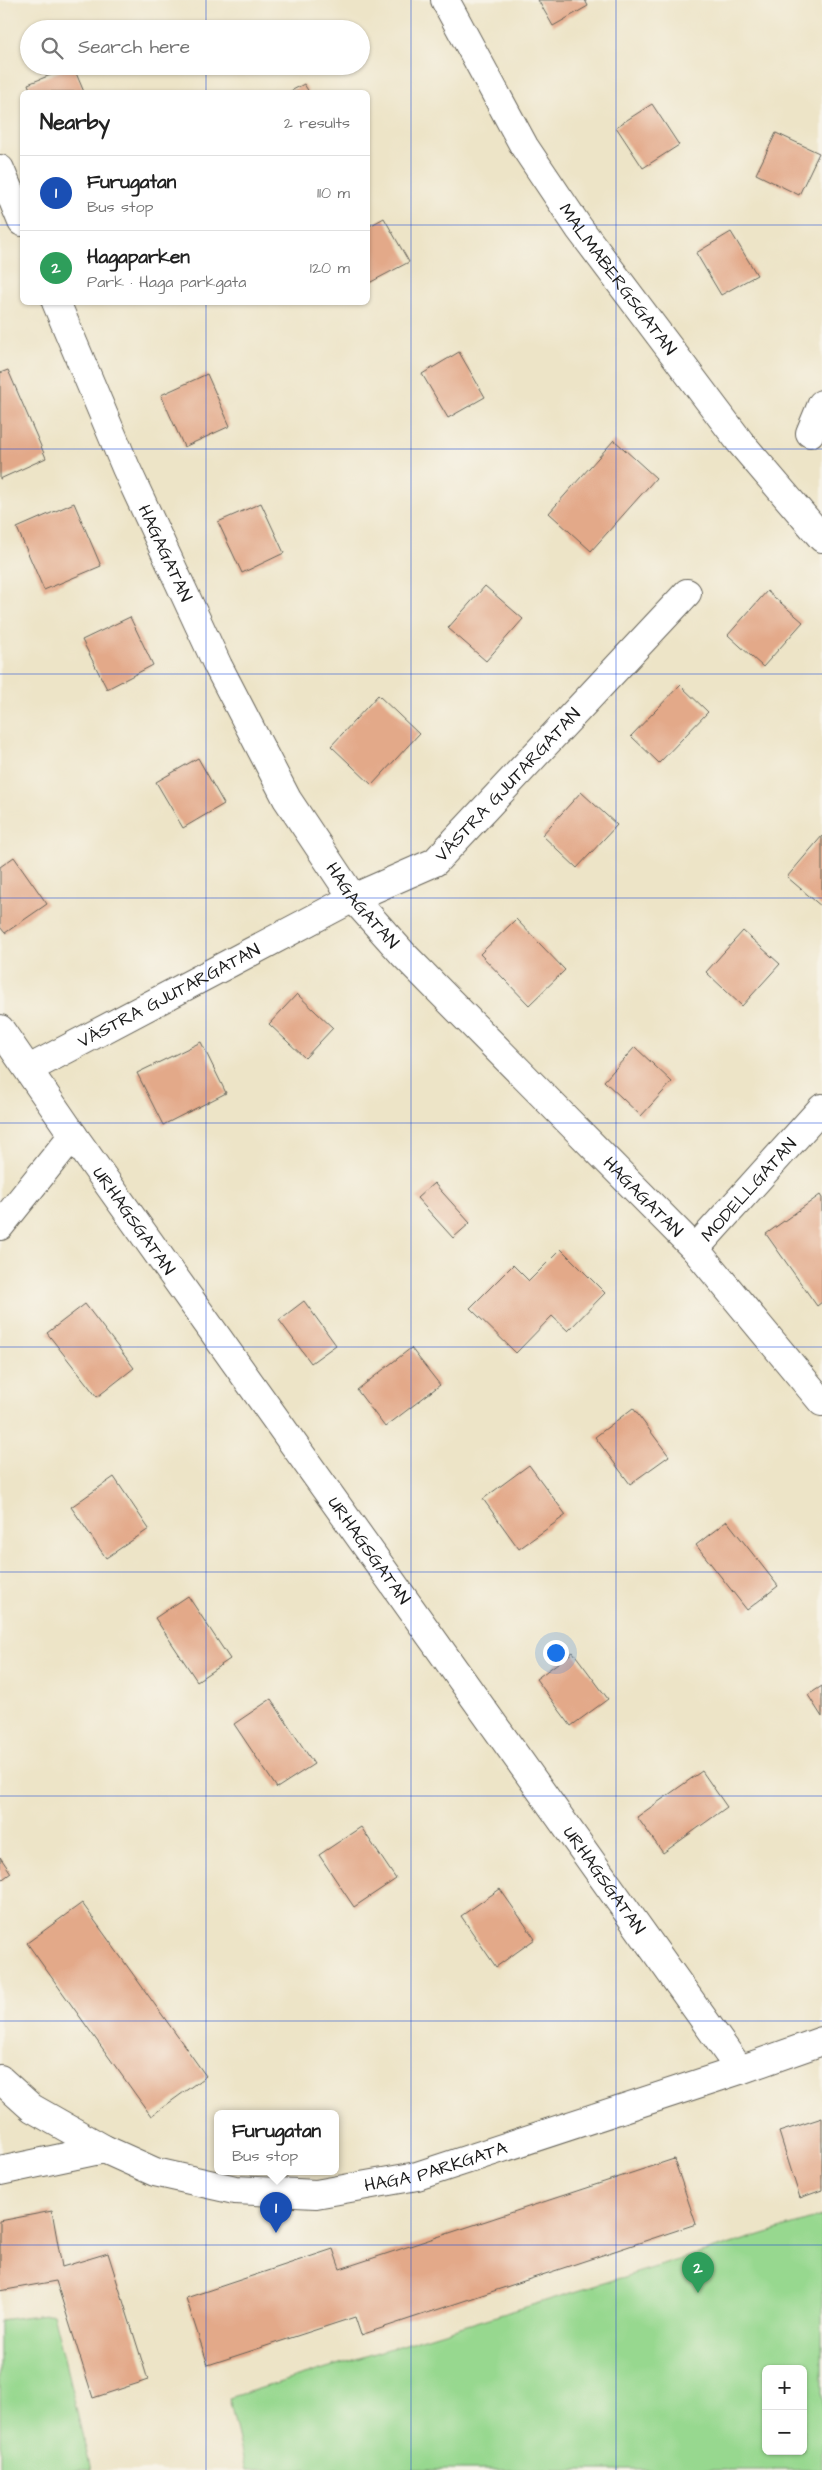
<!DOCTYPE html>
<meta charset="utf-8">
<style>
body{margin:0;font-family:"Architects Daughter",sans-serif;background:#f2f2f2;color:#222}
.controls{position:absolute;right:15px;bottom:15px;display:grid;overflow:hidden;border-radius:8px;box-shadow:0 1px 4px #0004}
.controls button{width:45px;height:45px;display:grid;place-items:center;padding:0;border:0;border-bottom:1px solid #e0e0e0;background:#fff;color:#222;font:25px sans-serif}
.you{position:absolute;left:555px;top:1652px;width:18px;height:18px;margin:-12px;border:4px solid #fff;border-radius:50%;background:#1a73e8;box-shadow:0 0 0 8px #1a73e833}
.badge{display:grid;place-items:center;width:32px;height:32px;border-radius:50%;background:#b5179e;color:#fff;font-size:16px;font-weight:700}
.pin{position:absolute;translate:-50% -41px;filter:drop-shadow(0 1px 2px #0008)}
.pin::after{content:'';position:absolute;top:26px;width:18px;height:15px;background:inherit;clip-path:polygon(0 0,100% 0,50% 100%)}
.popup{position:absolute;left:214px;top:2110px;width:125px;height:65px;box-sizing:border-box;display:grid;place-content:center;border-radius:8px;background:#fff;filter:drop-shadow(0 1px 4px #0005);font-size:16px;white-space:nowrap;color:#767676}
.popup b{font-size:19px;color:#222}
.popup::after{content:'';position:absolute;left:50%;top:100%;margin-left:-10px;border:10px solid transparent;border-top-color:#fff}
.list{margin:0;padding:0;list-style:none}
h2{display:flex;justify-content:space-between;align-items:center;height:65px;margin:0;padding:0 20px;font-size:21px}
h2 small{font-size:16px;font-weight:400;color:#767676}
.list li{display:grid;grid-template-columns:32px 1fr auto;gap:15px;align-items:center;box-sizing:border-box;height:75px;padding:0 20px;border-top:1px solid #e0e0e0}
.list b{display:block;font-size:19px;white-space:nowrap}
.list p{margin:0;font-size:16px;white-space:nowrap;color:#767676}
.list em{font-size:16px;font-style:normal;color:#767676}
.icon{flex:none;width:28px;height:28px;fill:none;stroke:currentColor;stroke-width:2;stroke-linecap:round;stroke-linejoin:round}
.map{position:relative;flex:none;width:822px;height:2470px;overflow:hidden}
.search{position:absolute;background:#fff;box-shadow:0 1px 4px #0004;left:20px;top:20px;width:350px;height:55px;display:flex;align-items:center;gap:12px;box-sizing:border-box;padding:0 18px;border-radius:28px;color:#767676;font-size:19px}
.panel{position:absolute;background:#fff;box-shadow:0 1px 4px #0004;left:20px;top:90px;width:350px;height:215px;border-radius:8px}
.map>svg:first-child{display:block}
.green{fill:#97d88f;stroke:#5a7a56;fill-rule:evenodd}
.building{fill:#e3a989}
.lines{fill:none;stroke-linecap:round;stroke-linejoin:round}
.minor-casing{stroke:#656258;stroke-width:30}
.major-casing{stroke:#656258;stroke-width:30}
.minor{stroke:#fff;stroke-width:28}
.major{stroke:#fff;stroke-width:28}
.grid{fill:none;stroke:#1d4ed8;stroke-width:1;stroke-opacity:0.55}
.labels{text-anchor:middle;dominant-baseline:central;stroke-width:5;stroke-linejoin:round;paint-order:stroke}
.street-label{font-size:18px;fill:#1c1c1c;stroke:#f7f3e8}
</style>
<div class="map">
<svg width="822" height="2470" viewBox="0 0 822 2470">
<rect width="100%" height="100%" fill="#f7f3e8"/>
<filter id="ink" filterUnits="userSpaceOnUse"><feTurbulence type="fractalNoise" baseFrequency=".02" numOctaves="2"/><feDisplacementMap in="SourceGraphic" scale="10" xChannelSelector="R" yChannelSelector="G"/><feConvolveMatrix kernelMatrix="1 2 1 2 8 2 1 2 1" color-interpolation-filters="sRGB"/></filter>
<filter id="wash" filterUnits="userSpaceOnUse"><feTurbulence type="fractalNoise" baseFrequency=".0096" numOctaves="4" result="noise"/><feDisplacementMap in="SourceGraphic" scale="20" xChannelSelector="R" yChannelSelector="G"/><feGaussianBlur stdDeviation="1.12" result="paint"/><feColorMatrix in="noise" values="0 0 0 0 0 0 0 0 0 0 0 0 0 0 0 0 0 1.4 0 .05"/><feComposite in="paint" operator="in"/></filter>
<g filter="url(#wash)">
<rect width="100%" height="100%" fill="#ede4c7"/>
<path class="green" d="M 822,2216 L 822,2470 L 246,2470 L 229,2398 ZM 766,2369 L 803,2369 L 803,2451 L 766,2451 Z
M 53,2313 L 91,2470 L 0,2470 L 0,2320 Z"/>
<g id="blocks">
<path class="building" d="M 538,0 L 585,0 L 588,6 L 553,26 Z
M 73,66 L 84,92 L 31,92 L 28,84 Z
M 304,84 L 309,92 L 289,92 Z
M 652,104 L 679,145 L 643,168 L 616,127 Z
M 776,133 L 819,153 L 799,195 L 756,174 Z
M 384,218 L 409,262 L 369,283 L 368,280 L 368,227 Z
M 731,232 L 757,275 L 721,295 L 696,253 Z
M 459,352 L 485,397 L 448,418 L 422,374 Z
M 8,370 L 46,458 L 0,479 L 0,373 Z
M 207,374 L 230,426 L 184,447 L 161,395 Z
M 614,440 L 656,478 L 591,551 L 549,513 Z
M 74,503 L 101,566 L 44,590 L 17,528 Z
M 261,503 L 284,553 L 242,573 L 218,522 Z
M 485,586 L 523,619 L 486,661 L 448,628 Z
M 767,591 L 803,622 L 763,667 L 728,635 Z
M 130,617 L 153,665 L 107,689 L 82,640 Z
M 680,685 L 708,712 L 659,763 L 631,736 Z
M 378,695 L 419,734 L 372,785 L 331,746 Z
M 198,758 L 224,804 L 183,828 L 156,782 Z
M 581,792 L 617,825 L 577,868 L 542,835 Z
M 822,836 L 822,907 L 787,877 Z
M 14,857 L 47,904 L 5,933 L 0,927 L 0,867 Z
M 516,919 L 565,970 L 529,1005 L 480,954 Z
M 743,931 L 780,964 L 742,1006 L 706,972 Z
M 297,994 L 333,1028 L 305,1058 L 269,1024 Z
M 201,1042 L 226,1093 L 163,1125 L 137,1073 Z
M 635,1047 L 672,1082 L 641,1116 L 604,1081 Z
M 434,1183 L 470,1223 L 453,1238 L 417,1198 Z
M 820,1195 L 822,1198 L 822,1302 L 817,1306 L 766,1234 Z
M 561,1249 L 605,1293 L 568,1331 L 552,1316 L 516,1353 L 470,1308 L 513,1265 L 529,1281 Z
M 304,1301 L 336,1345 L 311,1363 L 279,1320 Z
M 85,1304 L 134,1368 L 97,1397 L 47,1333 Z
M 411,1348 L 440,1385 L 385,1427 L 357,1390 Z
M 633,1408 L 669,1456 L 630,1484 L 595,1437 Z
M 529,1465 L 566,1515 L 519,1549 L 483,1499 Z
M 114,1477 L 149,1529 L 106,1558 L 71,1507 Z
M 727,1521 L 778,1586 L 747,1610 L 696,1545 Z
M 188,1596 L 230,1659 L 197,1681 L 155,1618 Z
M 573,1652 L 608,1699 L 571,1726 L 536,1679 Z
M 822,1686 L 822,1717 L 808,1695 Z
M 271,1699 L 314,1764 L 277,1788 L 234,1724 Z
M 702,1771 L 727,1807 L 663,1853 L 637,1817 Z
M 361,1827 L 396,1879 L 354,1907 L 319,1855 Z
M 0,1857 L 11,1873 L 0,1881 Z
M 500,1889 L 535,1939 L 496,1967 L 461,1916 Z
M 82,1903 L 206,2076 L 151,2116 L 27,1943 Z
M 822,2118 L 822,2190 L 800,2198 L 779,2132 Z
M 674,2159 L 696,2224 L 361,2335 L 355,2317 L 208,2365 L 186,2298 L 333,2249 L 340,2269 Z
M 52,2211 L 62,2267 L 108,2253 L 148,2380 L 93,2398 L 56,2281 L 0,2291 L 0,2221 Z"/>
</g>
</g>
<g filter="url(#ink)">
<use href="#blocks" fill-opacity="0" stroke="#656258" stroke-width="1"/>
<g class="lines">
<defs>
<g id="minor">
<path d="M 0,169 L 22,222"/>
<path id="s1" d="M 56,302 L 126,468 L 218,666 L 287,799 L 353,898 L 404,955 L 695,1249 L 822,1402"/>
<path d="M 810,433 L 822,404"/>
<path id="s2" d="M 0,1029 L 73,1135 L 740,2070"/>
<path id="s3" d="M 29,1069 L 353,898 L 435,862 L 687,593"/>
<path d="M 0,1226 L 73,1135"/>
<path id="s4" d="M 695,1249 L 822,1108"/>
<path id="s5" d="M 0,2079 L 32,2108 L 104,2149 L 155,2172 L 235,2190 L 316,2194 L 417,2176 L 740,2070 L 822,2041"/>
<path d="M 0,2171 L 104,2149"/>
</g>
<g id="major">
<path id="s6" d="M 445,0 L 524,146 L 579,228 L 740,442 L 822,538"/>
</g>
</defs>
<use href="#minor" class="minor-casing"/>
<use href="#major" class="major-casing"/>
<use href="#minor" class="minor"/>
<use href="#major" class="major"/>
</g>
</g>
<path class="grid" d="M 206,0 L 206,29M 411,0 L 411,2470M 616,0 L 616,2470M 206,66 L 206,92M 0,225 L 22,225M 368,225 L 822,225M 206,302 L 206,2470M 0,449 L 822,449M 0,674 L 822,674M 0,898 L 822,898M 0,1123 L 822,1123M 0,1347 L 822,1347M 0,1572 L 822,1572M 0,1796 L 822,1796M 0,2021 L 822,2021M 0,2245 L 822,2245"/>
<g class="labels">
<g class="street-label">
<text stroke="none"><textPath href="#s6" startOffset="329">MALMABERGSGATAN</textPath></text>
<text stroke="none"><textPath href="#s1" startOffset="274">HAGAGATAN</textPath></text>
<text stroke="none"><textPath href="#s3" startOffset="562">VÄSTRA GJUTARGATAN</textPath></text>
<text stroke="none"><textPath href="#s1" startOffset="679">HAGAGATAN</textPath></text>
<text stroke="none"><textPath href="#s3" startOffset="158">VÄSTRA GJUTARGATAN</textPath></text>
<text stroke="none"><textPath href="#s4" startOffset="80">MODELLGATAN</textPath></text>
<text stroke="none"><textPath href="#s1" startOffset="1084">HAGAGATAN</textPath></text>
<text stroke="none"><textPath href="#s2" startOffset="234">URHAGSGATAN</textPath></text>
<text stroke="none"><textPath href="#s2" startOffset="639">URHAGSGATAN</textPath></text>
<text stroke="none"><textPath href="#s2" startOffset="1044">URHAGSGATAN</textPath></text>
<text stroke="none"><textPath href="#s5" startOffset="468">HAGA PARKGATA</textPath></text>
</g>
</g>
</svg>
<div class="controls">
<button>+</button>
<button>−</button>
</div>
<div class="you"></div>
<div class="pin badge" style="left:276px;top:2233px;background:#1a4fb4">1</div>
<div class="popup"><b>Furugatan</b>Bus stop</div>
<div class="pin badge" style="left:698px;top:2293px;background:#2e9e5b">2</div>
<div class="search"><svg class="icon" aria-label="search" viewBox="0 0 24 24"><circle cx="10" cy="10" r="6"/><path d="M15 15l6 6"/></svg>Search here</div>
<section class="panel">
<h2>Nearby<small>2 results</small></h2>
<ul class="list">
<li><span class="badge" style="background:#1a4fb4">1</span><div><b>Furugatan</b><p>Bus stop</p></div><em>110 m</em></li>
<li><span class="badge" style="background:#2e9e5b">2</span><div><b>Hagaparken</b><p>Park · Haga parkgata</p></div><em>120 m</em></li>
</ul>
</section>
</div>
